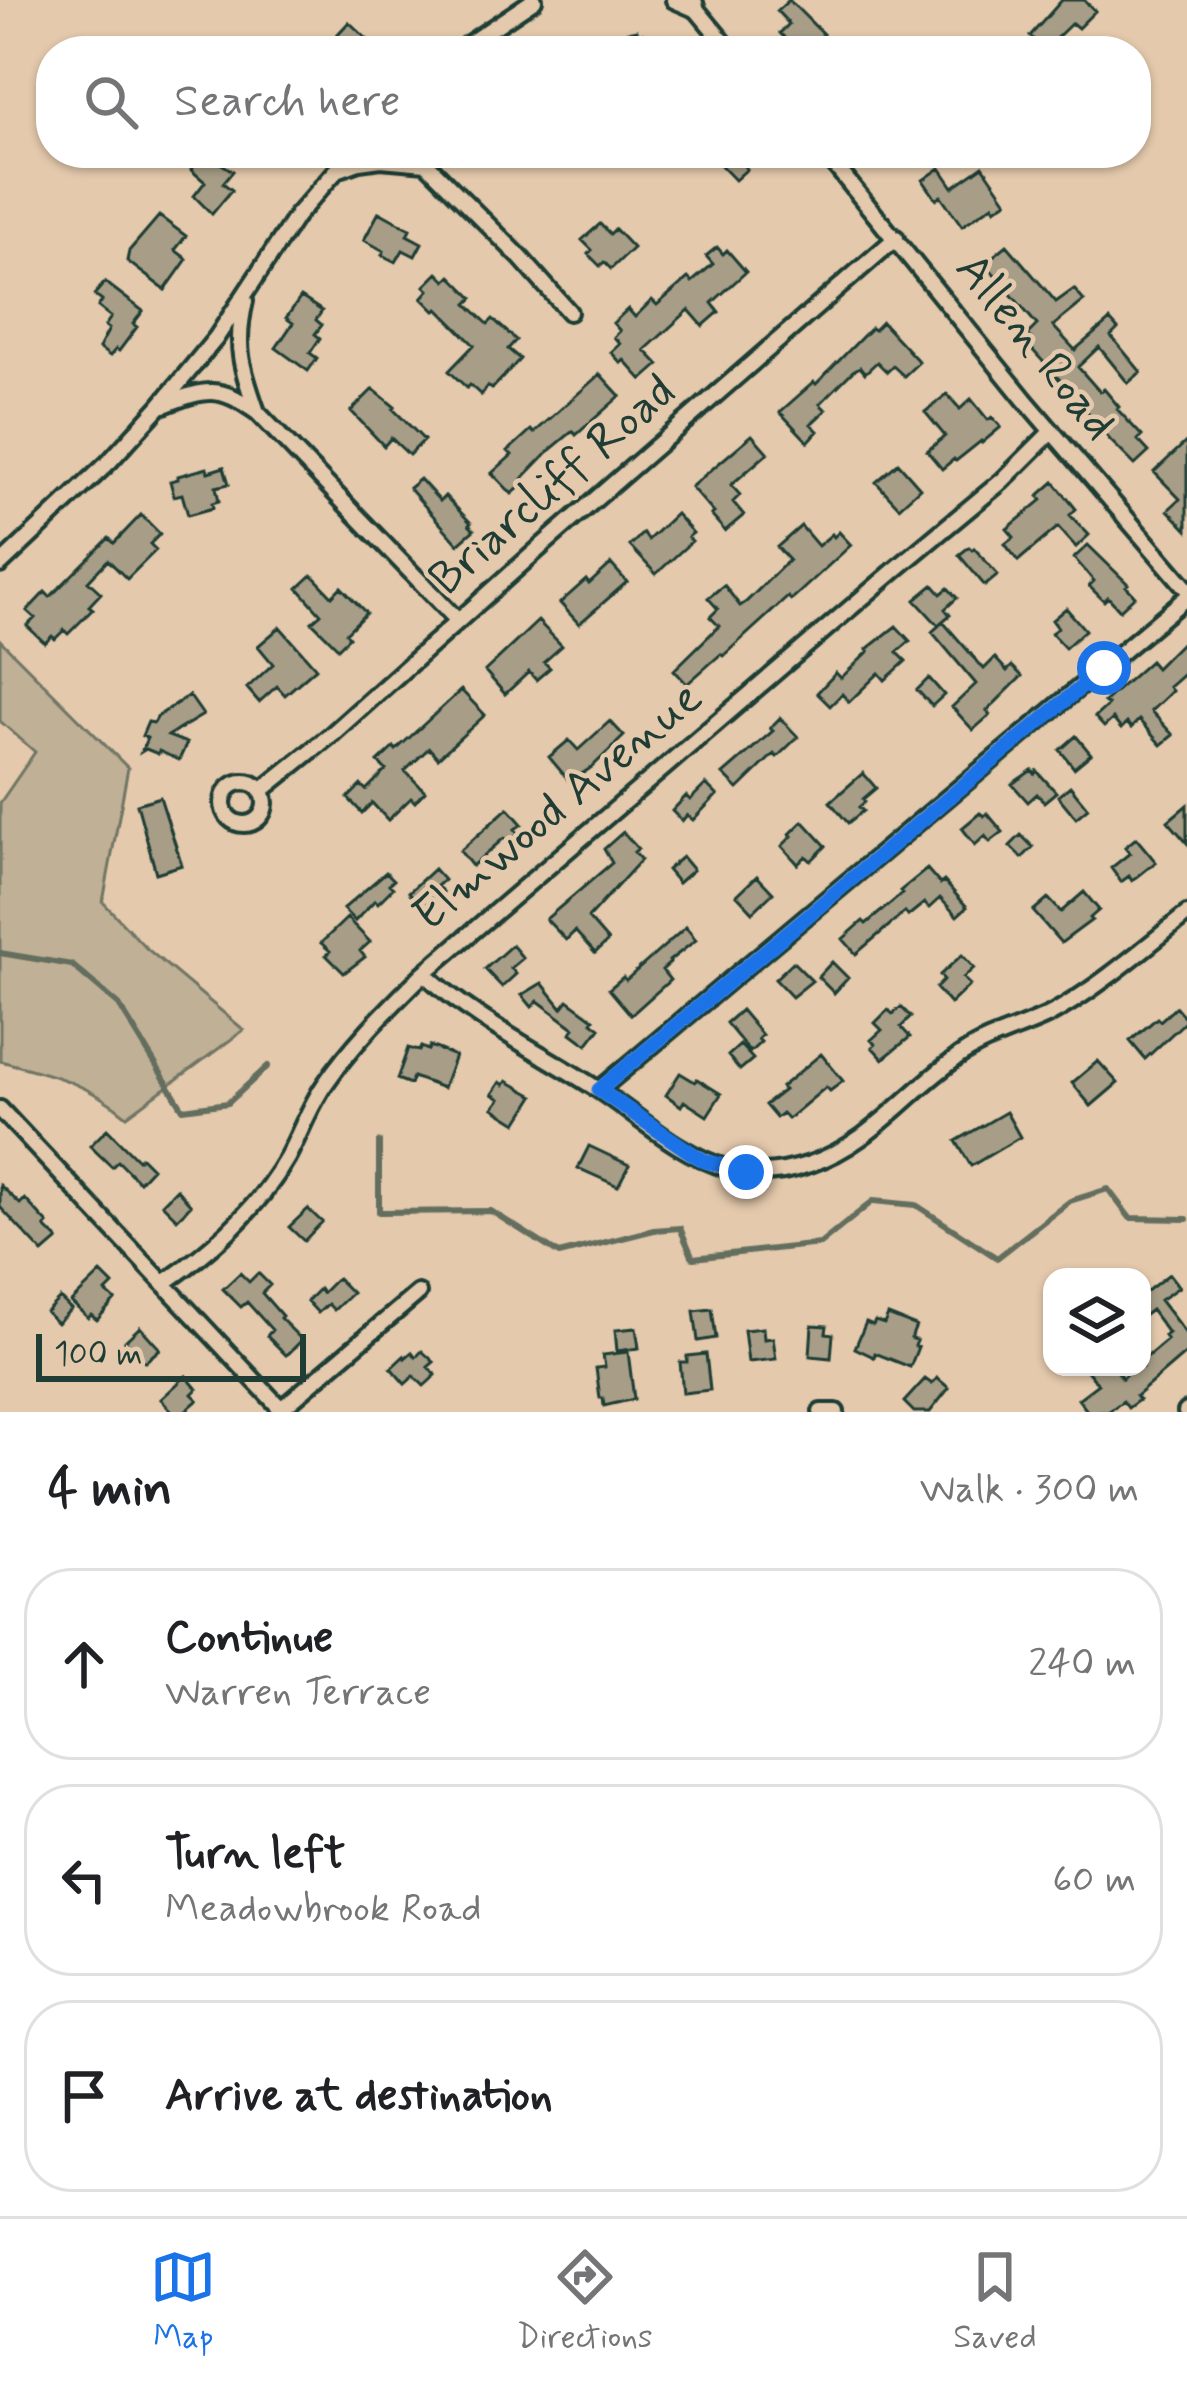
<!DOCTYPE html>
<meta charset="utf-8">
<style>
body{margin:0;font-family:Mynerve,sans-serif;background:#f2f2f2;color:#202124}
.controls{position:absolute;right:36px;bottom:36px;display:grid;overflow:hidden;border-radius:24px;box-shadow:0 3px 9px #0004}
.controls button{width:108px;height:108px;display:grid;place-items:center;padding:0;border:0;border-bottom:3px solid #e0e0e0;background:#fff;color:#202124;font:60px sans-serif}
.scale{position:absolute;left:36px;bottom:30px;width:270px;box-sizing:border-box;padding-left:12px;border:6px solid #1f3d34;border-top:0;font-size:33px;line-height:42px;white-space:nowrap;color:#1f3d34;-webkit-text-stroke:9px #e4c9ac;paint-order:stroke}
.stop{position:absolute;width:36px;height:36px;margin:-27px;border:9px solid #1a73e8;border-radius:50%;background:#fff}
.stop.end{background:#1a73e8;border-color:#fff;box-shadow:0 3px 12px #0008}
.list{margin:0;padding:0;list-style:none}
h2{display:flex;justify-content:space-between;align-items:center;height:156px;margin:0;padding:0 48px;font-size:51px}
h2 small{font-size:39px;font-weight:400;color:#757577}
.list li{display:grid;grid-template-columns:78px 1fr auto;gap:36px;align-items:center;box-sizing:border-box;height:192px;margin:0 24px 24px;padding:0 24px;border:3px solid #e0e0e0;border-radius:48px}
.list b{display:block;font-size:45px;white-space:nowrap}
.list p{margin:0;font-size:39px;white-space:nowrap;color:#757577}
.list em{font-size:39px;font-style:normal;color:#757577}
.icon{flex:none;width:66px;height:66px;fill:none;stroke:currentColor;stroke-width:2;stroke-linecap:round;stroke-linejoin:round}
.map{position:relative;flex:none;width:1187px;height:1412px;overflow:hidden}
.search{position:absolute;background:#fff;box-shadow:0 3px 9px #0004;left:36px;right:36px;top:36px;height:132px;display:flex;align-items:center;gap:30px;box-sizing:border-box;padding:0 42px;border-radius:48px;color:#757577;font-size:45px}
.sheet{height:804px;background:#fff}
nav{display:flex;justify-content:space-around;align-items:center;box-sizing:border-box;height:168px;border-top:3px solid #e0e0e0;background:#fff;font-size:33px;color:#757577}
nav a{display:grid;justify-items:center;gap:6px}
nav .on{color:#1a73e8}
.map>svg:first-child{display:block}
.green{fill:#c0b096;stroke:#707665;stroke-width:3}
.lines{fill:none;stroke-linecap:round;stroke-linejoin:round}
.stream{stroke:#636e5e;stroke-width:6}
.building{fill:#a89e87;stroke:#1f3d34;stroke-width:3}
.street-casing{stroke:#1f3d34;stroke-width:22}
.street{stroke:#e4c9ac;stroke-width:14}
.route{stroke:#1a73e8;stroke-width:15}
.labels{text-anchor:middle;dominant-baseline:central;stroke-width:9;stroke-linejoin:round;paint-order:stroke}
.street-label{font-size:48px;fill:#1f3d34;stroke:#e4c9ac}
</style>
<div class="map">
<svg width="1187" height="1412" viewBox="0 0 1187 1412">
<rect width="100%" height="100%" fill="#e4c9ac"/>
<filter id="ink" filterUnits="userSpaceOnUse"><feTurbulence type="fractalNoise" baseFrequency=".00833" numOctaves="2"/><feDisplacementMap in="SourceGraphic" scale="24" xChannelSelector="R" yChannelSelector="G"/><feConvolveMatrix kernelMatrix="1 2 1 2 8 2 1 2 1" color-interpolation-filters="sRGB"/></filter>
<g filter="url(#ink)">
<path class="green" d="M 0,640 L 128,768 L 103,902 L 146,948 L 244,1030 L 127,1116 C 86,1082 50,1074 0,1061 L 0,803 L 35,752 L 0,721 Z"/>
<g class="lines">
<path class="stream" d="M 0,953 L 72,965 L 119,1005 L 183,1109 L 228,1103 L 268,1066
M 379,1142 L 379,1212 L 491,1211 L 559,1254 L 654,1230 L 680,1228 L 693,1258 L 820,1244 L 873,1201 L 916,1205 L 997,1258 L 1070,1201 L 1108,1189 L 1130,1218 L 1187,1219"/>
</g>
<path class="building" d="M 789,0 L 823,34 L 806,51 L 797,51 L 780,33 L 789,24 L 777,11 Z
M 1062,0 L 1084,0 L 1095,11 L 1078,28 L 1072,23 L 1044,50 L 1030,36 Z
M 349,22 L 368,40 L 357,51 L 322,51 Z
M 637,30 L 638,34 L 642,33 L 646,51 L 567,51 L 566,44 Z
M 204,153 L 233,171 L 223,183 L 232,190 L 212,214 L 194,196 L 205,182 L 191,170 Z
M 709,153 L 731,153 L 747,169 L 735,180 Z
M 983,166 L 1007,201 L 995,209 L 993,205 L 962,226 L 941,196 L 936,199 L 923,180 L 940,168 L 953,187 Z
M 379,212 L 410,229 L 407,235 L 422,243 L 415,256 L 403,250 L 396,262 L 382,255 L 384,251 L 364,240 Z
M 159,216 L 186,236 L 175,250 L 187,259 L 165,290 L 127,261 L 129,251 Z
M 600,224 L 610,234 L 615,229 L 633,248 L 611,269 L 604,262 L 600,266 L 588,254 L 592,250 L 582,240 Z
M 1007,245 L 1056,302 L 1074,289 L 1084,301 L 1053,326 L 1075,350 L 1110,320 L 1118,329 L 1111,336 L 1141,372 L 1128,383 L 1099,347 L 1078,367 L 1100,392 L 1104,389 L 1119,407 L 1117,409 L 1142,436 L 1138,440 L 1149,452 L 1135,465 L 1110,440 L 1079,401 L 1028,345 L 1032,340 L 1027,335 L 1037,325 L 985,263 Z
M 717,247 L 723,254 L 727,250 L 746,272 L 712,303 L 719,312 L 703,326 L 689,310 L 645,350 L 659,365 L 642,380 L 624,360 L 621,363 L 611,352 L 620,344 L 614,337 L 620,331 L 613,323 L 628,309 L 635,317 L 652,300 L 657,305 L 688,278 L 692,282 L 713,264 L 706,256 Z
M 438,273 L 446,281 L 451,276 L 473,298 L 467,304 L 488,324 L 493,319 L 516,340 L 508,349 L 520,359 L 492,389 L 488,386 L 481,395 L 470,385 L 467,388 L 449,371 L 474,345 L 438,309 L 435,311 L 422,298 L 429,290 L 425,286 Z
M 105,282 L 143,311 L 133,324 L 137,327 L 119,351 L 116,349 L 110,356 L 99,348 L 109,329 L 105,326 L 111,317 L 98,307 L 102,301 L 94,295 Z
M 301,297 L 322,311 L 316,320 L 322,325 L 315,334 L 320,338 L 310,353 L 317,358 L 308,371 L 276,348 L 293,323 L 286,318 Z
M 882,322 L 919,362 L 904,376 L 893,366 L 887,372 L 877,362 L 865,373 L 860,367 L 853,371 L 820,404 L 826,410 L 811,424 L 818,431 L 808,442 L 780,412 L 814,382 L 816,384 L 871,328 L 874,330 Z
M 600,374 L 620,396 L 576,435 L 573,431 L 550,450 L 523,478 L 526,482 L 512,494 L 492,473 L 512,455 L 508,451 L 531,430 L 534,433 Z
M 373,389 L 395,407 L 393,409 L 424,440 L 409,455 L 391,438 L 384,446 L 351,411 Z
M 947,394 L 960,409 L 971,399 L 988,420 L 992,417 L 1001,427 L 982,443 L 981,441 L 956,461 L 954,459 L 942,469 L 927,451 L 945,436 L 925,412 Z
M 752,435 L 768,453 L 731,485 L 740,495 L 733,502 L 744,515 L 725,531 L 711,515 L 714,513 L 691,487 Z
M 1187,441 L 1187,530 L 1168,510 L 1180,499 L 1154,472 Z
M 898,463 L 920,488 L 899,507 L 876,482 Z
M 224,467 L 229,484 L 216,487 L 219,501 L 212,503 L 213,508 L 188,515 L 182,494 L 174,496 L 170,481 L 178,479 L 178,476 L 207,468 L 208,472 Z
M 420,479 L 440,501 L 445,496 L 471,523 L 469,525 L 474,530 L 458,544 L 409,488 Z
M 1054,482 L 1076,509 L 1070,515 L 1089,535 L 1076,547 L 1058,527 L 1018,561 L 1005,544 L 1014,537 L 1007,529 L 1042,500 L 1038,496 Z
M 676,514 L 693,533 L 688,537 L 692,541 L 656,574 L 630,546 L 643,533 L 648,540 Z
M 141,515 L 160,534 L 150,544 L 156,550 L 127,579 L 108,560 L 88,581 L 101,593 L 89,606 L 93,609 L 68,634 L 64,630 L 55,639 L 52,636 L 45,643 L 27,626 L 35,618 L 27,611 L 45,592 L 50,597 L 109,538 L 114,543 Z
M 801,526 L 818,546 L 832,534 L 834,537 L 839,532 L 851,545 L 802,590 L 791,600 L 788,597 L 723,656 L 721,654 L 687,684 L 674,670 L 719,626 L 710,617 L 718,609 L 708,598 L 724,585 L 740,606 L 746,602 L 789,560 L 777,547 Z
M 1088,545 L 1128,584 L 1126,586 L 1135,596 L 1120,610 L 1108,597 L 1104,601 L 1089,586 L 1094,581 L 1074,558 Z
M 969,547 L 972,550 L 974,548 L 998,575 L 985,586 L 959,555 Z
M 611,564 L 627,582 L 579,624 L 560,603 L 586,580 L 589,584 Z
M 312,575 L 332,596 L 341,587 L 366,613 L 346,633 L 349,637 L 338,648 L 312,622 L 321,614 L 298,588 Z
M 933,585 L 941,594 L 948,588 L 957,598 L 945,609 L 950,615 L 938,625 L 915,600 Z
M 1066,608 L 1085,630 L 1065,648 L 1051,633 L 1058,628 L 1052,620 Z
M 538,621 L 562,646 L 544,662 L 550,668 L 536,680 L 529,672 L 505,694 L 485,671 Z
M 943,622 L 984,669 L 995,658 L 1007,671 L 1012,666 L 1022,676 L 987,711 L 990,715 L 973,730 L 952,707 L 976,684 L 932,632 Z
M 896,626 L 910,641 L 897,652 L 906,661 L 885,680 L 879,673 L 849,702 L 842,694 L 830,706 L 817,693 L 836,673 L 841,678 L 869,651 L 867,649 Z
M 280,627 L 316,668 L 285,695 L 277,686 L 259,702 L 247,688 L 273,664 L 258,646 Z
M 1187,637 L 1187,671 L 1169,687 L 1172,691 L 1151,711 L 1173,735 L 1161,745 L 1139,720 L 1131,728 L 1127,723 L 1121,729 L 1113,719 L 1104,727 L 1095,717 L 1108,705 L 1104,702 L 1150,661 L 1156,668 Z
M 929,678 L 944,695 L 932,706 L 917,690 Z
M 461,690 L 485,715 L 438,758 L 429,748 L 405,771 L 425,791 L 415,802 L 411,798 L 388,820 L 372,803 L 362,813 L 348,798 L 361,785 L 366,790 L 386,770 L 378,762 L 394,747 L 396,750 Z
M 189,695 L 203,715 L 168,736 L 187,743 L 179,760 L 159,751 L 158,754 L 146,749 L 141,752 L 147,738 L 142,736 L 148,722 L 154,723 L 158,716 Z
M 780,718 L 798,737 L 777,757 L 774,754 L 738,789 L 723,774 L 773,731 L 770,728 Z
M 610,721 L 624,736 L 592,767 L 570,782 L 549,757 L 569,740 L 578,750 Z
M 1076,736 L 1091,754 L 1074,768 L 1060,750 Z
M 1032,770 L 1035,774 L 1037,771 L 1056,792 L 1044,802 L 1037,794 L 1028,802 L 1012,784 Z
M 863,773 L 876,788 L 863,799 L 865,802 L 859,807 L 863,811 L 848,823 L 830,802 Z
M 706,784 L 717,795 L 693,820 L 687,815 L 682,821 L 672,811 L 686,796 L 690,800 Z
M 1070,786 L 1088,808 L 1076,818 L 1058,796 Z
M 160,797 L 182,865 L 156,873 L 137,804 Z
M 1187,805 L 1187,843 L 1168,821 Z
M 508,808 L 522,824 L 515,829 L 519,834 L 508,842 L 504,838 L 472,866 L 460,851 Z
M 980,813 L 984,816 L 987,813 L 1003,832 L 990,842 L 985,836 L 975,845 L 962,828 Z
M 803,821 L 826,846 L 811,861 L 806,856 L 798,864 L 782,846 L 792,836 L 790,834 Z
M 623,832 L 638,849 L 634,852 L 641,860 L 588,918 L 608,941 L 595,953 L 575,931 L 566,940 L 546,919 L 612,863 L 604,849 Z
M 1021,835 L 1033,847 L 1022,858 L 1010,846 Z
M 1136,838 L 1156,862 L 1132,881 L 1129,876 L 1121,882 L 1111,868 L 1130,853 L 1125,847 Z
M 682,857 L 693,870 L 678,883 L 667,870 Z
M 434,869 L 444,880 L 437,886 L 443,892 L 424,910 L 409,892 Z
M 927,869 L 940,884 L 944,881 L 967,907 L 957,916 L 940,898 L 929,908 L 924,903 L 908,916 L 905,912 L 856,954 L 843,939 L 863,921 L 866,924 L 902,894 L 900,891 Z
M 386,872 L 394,880 L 389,884 L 393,888 L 378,903 L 375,900 L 355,921 L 343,909 Z
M 757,876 L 773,893 L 753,912 L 737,895 Z
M 1084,892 L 1099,910 L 1090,918 L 1092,920 L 1061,943 L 1033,911 L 1048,898 L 1061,912 Z
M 347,918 L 370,942 L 360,951 L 365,957 L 344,973 L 326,955 L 330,951 L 321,943 Z
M 686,927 L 696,940 L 669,961 L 670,963 L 662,970 L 670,980 L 631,1015 L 609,989 L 623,977 L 626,980 Z
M 512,945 L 523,958 L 511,968 L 516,974 L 502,987 L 485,969 Z
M 962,955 L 974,968 L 963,978 L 970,985 L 950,1004 L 936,988 L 944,980 L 940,975 Z
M 793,962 L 812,981 L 792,997 L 775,979 Z
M 832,962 L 848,978 L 834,993 L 818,977 Z
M 542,983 L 562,1008 L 568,1000 L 594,1019 L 592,1022 L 600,1028 L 587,1045 L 571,1033 L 574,1028 L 538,1001 L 532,1007 L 522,995 Z
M 901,1007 L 911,1017 L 901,1027 L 910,1037 L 883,1059 L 872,1047 L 875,1044 L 871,1040 L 882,1030 L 875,1023 L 888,1010 L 893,1014 Z
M 1176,1007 L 1187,1020 L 1145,1059 L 1130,1041 L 1157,1018 L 1160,1021 Z
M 741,1010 L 762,1035 L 758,1039 L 761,1042 L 750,1052 L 726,1023 Z
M 740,1045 L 753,1059 L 740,1070 L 728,1056 Z
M 430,1046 L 455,1056 L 443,1088 L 413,1077 L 410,1084 L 397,1079 L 408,1048 L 419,1051 L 421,1047 L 428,1050 Z
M 821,1054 L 843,1081 L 830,1091 L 826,1087 L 788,1119 L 782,1113 L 776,1118 L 765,1105 L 784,1090 L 781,1087 Z
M 1098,1061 L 1118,1083 L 1091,1106 L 1072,1083 Z
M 680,1073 L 695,1082 L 697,1079 L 721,1094 L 707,1116 L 684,1101 L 681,1106 L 666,1095 Z
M 507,1081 L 534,1096 L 517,1123 L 493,1108 L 500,1099 L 492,1094 L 500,1082 L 504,1085 Z
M 1006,1112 L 1020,1137 L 971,1166 L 956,1141 Z
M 107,1129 L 138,1160 L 141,1157 L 152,1168 L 139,1182 L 118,1161 L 112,1167 L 90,1146 Z
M 589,1146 L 629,1165 L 618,1186 L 578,1168 Z
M 0,1185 L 20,1204 L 25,1199 L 48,1224 L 45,1227 L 58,1240 L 43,1253 L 0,1207 Z
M 177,1189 L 191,1205 L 177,1219 L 162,1204 Z
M 308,1209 L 322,1222 L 304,1241 L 289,1227 Z
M 101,1273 L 113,1285 L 106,1292 L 115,1300 L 97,1320 L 91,1315 L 88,1318 L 71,1302 Z
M 240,1273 L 249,1282 L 258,1273 L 270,1285 L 262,1293 L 282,1316 L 280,1318 L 302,1340 L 289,1353 L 286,1355 L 267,1336 L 272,1330 L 247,1302 L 241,1307 L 223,1289 Z
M 1169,1274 L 1179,1287 L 1160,1300 L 1187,1335 L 1187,1357 L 1185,1354 L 1136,1396 L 1139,1400 L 1128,1408 L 1123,1401 L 1108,1412 L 1088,1412 L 1078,1399 L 1098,1384 L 1084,1367 L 1114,1367 L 1122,1378 L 1133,1367 L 1142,1367 L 1142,1361 L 1167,1340 L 1164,1336 L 1168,1333 L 1151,1310 L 1142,1317 L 1142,1295 Z
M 337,1278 L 352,1293 L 334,1310 L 328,1304 L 318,1313 L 307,1301 L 319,1289 L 322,1293 Z
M 60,1298 L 71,1309 L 57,1323 L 46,1312 Z
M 712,1309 L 716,1338 L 698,1341 L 694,1311 Z
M 888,1315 L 916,1326 L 911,1338 L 917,1341 L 915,1346 L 918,1347 L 910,1367 L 875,1353 L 874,1357 L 855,1348 L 866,1322 L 873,1325 L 875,1321 L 884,1324 Z
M 812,1325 L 827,1326 L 826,1333 L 833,1334 L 831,1358 L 810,1356 Z
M 140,1327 L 160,1349 L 145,1362 L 125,1341 Z
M 636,1328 L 639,1348 L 617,1351 L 615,1330 Z
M 763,1328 L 764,1339 L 773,1338 L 776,1359 L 748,1362 L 744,1330 Z
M 422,1351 L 434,1362 L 428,1367 L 436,1375 L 424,1386 L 414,1376 L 405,1384 L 391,1368 L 404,1356 L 405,1358 L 412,1352 L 416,1357 Z
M 628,1352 L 634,1399 L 604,1406 L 603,1398 L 600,1398 L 596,1368 L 605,1367 L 603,1355 Z
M 706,1354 L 710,1390 L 683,1393 L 680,1362 L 687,1362 L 687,1356 Z
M 186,1376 L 197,1389 L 192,1394 L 198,1400 L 184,1412 L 173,1412 L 161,1399 Z
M 937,1378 L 949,1388 L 930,1412 L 914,1412 L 904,1402 L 925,1379 L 932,1384 Z"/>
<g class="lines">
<defs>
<path id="street" d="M 674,0 L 697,10
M 694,0 L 697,10 L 731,51
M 458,51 L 534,0
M 825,153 L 1025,400 L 1187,589
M 340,169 L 359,162 L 381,159 L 426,163 L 520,257 L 569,312
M 245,301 C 234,347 242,369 257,412
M 164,405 C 207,388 219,385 257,412 L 458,621
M 0,565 L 109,462 L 159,407 L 216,338 L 297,215 L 352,153
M223 803a21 21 0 1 1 42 0a21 21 0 1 1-42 0Z
M 261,791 L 332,734 L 544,544 L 896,238
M 424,973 C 473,1019 540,1052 597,1089 C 640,1117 679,1155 729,1169 C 755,1176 784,1173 810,1164 C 873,1143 910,1088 964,1053 C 990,1036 1020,1029 1047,1016 C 1092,993 1147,946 1187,914
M 599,1090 L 1187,597
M 0,1109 L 284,1412
M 164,1283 C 211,1251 258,1209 287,1158 C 300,1134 309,1107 325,1084 C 353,1043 389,1008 424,973 L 896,569 L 1002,481 L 1052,431
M 281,1409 L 418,1293
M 821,1412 L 836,1412
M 1186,1412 L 1187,1411"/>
</defs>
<use href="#street" class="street-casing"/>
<use href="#street" class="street"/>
</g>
</g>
<g class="lines" filter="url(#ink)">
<path class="route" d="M 746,1172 L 705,1161 L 693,1154 L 599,1090 L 1104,668"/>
</g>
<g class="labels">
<g class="street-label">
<text transform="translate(1035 347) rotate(51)">Allen Road</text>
<text transform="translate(553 486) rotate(-41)">Briarcliff Road</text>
<text transform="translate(558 807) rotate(-40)">Elmwood Avenue</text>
</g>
</g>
</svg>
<div class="controls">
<button><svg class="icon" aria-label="layers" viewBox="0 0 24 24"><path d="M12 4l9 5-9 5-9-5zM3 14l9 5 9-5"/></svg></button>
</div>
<div class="scale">100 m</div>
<div class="stop" style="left:1104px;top:668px"></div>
<div class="stop end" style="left:746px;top:1172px"></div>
<div class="search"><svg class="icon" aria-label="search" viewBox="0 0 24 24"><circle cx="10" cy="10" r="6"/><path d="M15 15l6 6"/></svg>Search here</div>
</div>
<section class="sheet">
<h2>4 min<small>Walk · 300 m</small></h2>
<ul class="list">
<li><svg class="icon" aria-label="ahead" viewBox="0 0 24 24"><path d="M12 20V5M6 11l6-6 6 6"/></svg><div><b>Continue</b><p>Warren Terrace</p></div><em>240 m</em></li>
<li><svg class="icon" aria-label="left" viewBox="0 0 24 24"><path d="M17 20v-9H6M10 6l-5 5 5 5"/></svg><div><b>Turn left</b><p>Meadowbrook Road</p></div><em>60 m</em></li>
<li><svg class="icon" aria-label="arrive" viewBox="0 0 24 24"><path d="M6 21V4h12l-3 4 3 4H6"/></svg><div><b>Arrive at destination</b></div></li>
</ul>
</section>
<nav>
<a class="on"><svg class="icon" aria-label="map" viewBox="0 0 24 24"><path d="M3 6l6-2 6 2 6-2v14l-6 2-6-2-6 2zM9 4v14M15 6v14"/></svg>Map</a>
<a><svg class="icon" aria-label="directions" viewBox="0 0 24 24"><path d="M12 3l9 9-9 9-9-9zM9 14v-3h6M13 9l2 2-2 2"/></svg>Directions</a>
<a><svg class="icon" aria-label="saved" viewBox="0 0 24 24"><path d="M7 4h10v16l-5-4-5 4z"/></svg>Saved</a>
</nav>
